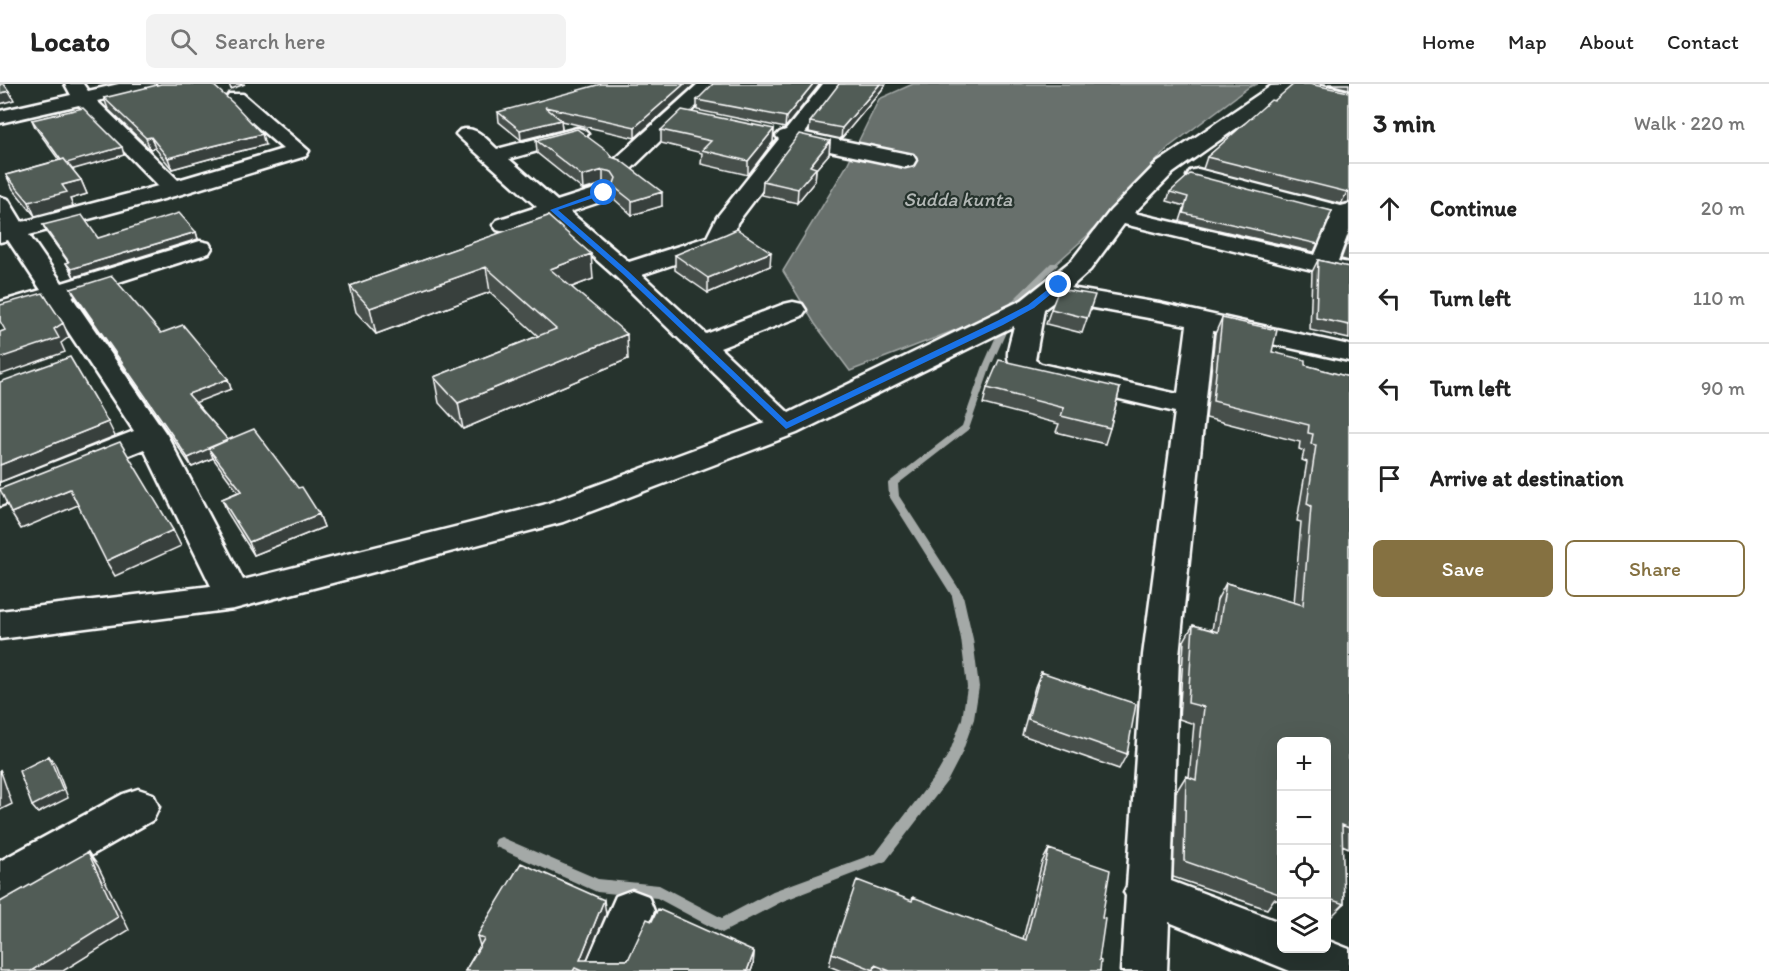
<!DOCTYPE html>
<meta charset="utf-8">
<style>
body{margin:0;font-family:Itim,sans-serif;background:#f2f2f2;color:#222}
.controls{position:absolute;right:18px;bottom:18px;display:grid;overflow:hidden;border-radius:9px;box-shadow:0 6px 24px #0002}
.controls button{width:54px;height:54px;display:grid;place-items:center;padding:0;border:0;border-bottom:2px solid #e0e0e0;background:#fff;color:#222;font:30px sans-serif}
.stop{position:absolute;width:18px;height:18px;margin:-14px;border:4px solid #1a73e8;border-radius:50%;background:#fff}
.stop.end{background:#1a73e8;border-color:#fff;box-shadow:0 2px 6px #0008}
.list{margin:0;padding:0;list-style:none}
h2{display:flex;justify-content:space-between;align-items:center;height:78px;margin:0;padding:0 24px;font-size:26px}
h2 small{font-size:20px;font-weight:400;color:#767676}
.list li{display:grid;grid-template-columns:39px 1fr auto;gap:18px;align-items:center;box-sizing:border-box;height:90px;padding:0 24px;border-top:2px solid #e0e0e0}
.list b{display:block;font-size:22px;white-space:nowrap}
.list em{font-size:20px;font-style:normal;color:#767676}
.actions{display:flex;gap:12px;padding:18px 24px}
.actions a{flex:1;padding:14px 0;border:2px solid #857141;border-radius:9px;text-align:center;font-size:21px;color:#857141}
.actions .main{background:#857141;color:#fff}
.icon{flex:none;width:33px;height:33px;fill:none;stroke:currentColor;stroke-width:2;stroke-linecap:round;stroke-linejoin:round}
.map{position:relative;flex:none;width:1349px;height:887px;overflow:hidden}
header{display:flex;align-items:center;gap:36px;box-sizing:border-box;height:84px;padding:0 30px;background:#fff;border-bottom:2px solid #e0e0e0}
header strong{font-size:28px}
nav{display:flex;gap:33px;margin-inline-start:auto;font-size:21px}
.search{width:420px;height:54px;background:#f2f2f2;display:flex;align-items:center;gap:15px;box-sizing:border-box;padding:0 21px;border-radius:9px;color:#767676;font-size:22px}
main{display:flex}
aside{flex:1;background:#fff}
.map>svg:first-child{display:block}
.water{fill:#67706c;stroke:#a4a9a7;stroke-width:1.5}
.lines{fill:none;stroke-linecap:round;stroke-linejoin:round}
.stream{fill:#a4a9a7;fill-rule:evenodd}
.street-casing{stroke:#fff;stroke-width:5}
.street{fill:#26332d;fill-rule:evenodd}
.wall{fill:#464f4b;stroke:#fff;stroke-width:1.5}
.shaded-wall{fill:#39403d;stroke:#fff;stroke-width:1.5}
.building{fill:#515c57;stroke:#fff;stroke-width:1.5}
.route{fill:#1a73e8}
.labels{text-anchor:middle;dominant-baseline:central;stroke-width:4.5;stroke-linejoin:round;paint-order:stroke}
.far-water-label{font-size:20px;font-style:italic;fill:#b3b8b6;stroke:#26332d}
</style>
<header>
<strong>Locato</strong>
<div class="search"><svg class="icon" aria-label="search" viewBox="0 0 24 24"><circle cx="10" cy="10" r="6"/><path d="M15 15l6 6"/></svg>Search here</div>
<nav><a>Home</a><a>Map</a><a>About</a><a>Contact</a></nav>
</header>
<main>
<div class="map">
<svg width="1349" height="887" viewBox="0 0 1349 887">
<rect width="100%" height="100%" fill="#26332d"/>
<filter id="ink" filterUnits="userSpaceOnUse"><feTurbulence type="fractalNoise" baseFrequency=".0167" numOctaves="2"/><feDisplacementMap in="SourceGraphic" scale="12" xChannelSelector="R" yChannelSelector="G"/><feConvolveMatrix kernelMatrix="1 2 1 2 8 2 1 2 1" color-interpolation-filters="sRGB"/></filter>
<g filter="url(#ink)">
<path class="water" d="M 913,0 L 1258,0 L 1249,3 L 1169,63 L 1088,151 L 1002,228 L 850,287 L 815,240 L 783,187 L 846,83 L 879,15 Z"/>
<g class="lines">
<path class="stream" d="M 1051,179 L 1057,179 L 1058,181 L 1019,219 L 991,282 L 969,345 L 898,400 L 899,412 L 963,511 L 973,555 L 979,603 L 974,635 L 962,669 L 948,696 L 886,777 L 783,817 L 722,849 L 657,814 L 597,808 L 496,763 L 494,759 L 496,755 L 501,753 L 598,795 L 659,801 L 722,834 L 773,807 L 876,769 L 938,688 L 950,667 L 962,635 L 967,603 L 961,555 L 952,512 L 889,412 L 888,399 L 962,342 L 983,282 L 1011,218 Z"/>
<defs>
<path id="street" d="M 65,0 L 83,0 L 88,7 L 119,0 L 155,0 L 152,4 L 97,17 L 178,96 L 283,65 L 229,18 L 226,14 L 229,10 L 243,10 L 309,67 L 306,72 L 182,110 L 29,151 L 62,199 L 200,157 L 209,159 L 212,164 L 209,169 L 72,213 L 167,351 L 243,496 L 543,421 L 765,339 L 616,193 L 549,134 L 505,148 L 497,146 L 493,141 L 497,136 L 537,123 L 460,54 L 456,50 L 460,46 C 476,41 486,55 497,65 L 577,44 L 584,46 L 588,50 L 584,54 L 509,75 L 557,117 L 604,102 L 612,104 L 615,109 L 612,114 L 570,128 L 629,178 L 707,153 L 717,133 L 779,55 L 776,52 L 780,48 L 786,46 L 823,0 L 843,0 L 805,49 L 913,71 L 916,76 L 913,81 L 905,83 L 797,60 L 737,139 L 735,150 L 725,163 L 642,191 L 706,250 L 784,220 L 793,218 L 802,220 L 806,226 L 802,232 L 720,264 L 789,329 L 1022,216 L 1072,176 L 1110,127 L 1157,79 L 1271,2 L 1317,0 L 1349,7 L 1349,19 L 1292,6 L 1285,10 L 1173,89 L 1134,129 L 1315,171 L 1331,134 L 1190,97 L 1187,92 L 1190,87 L 1198,85 L 1341,122 L 1349,120 L 1349,147 L 1338,177 L 1349,179 L 1349,195 L 1124,140 L 1090,186 L 1070,204 L 1159,219 L 1349,261 L 1349,277 L 1213,247 L 1179,571 L 1171,797 L 1282,839 L 1282,864 L 1326,864 L 1326,856 L 1349,865 L 1349,887 L 1290,887 L 1169,838 L 1167,887 L 1121,887 L 1126,812 L 1124,808 L 1127,802 L 1143,571 L 1175,328 L 1022,292 C 1000,278 1009,264 1014,242 L 797,349 L 563,438 L 234,525 L 0,555 L 0,527 L 211,502 L 144,365 L 0,422 L 0,399 L 134,347 L 50,220 L 0,235 L 0,218 L 41,206 L 8,156 L 0,158 L 0,113 L 8,115 L 22,138 L 158,102 L 79,21 L 0,39 L 0,27 L 71,11 ZM 1055,217 L 1187,241 L 1178,310 L 1041,280 L 1035,276 L 1044,225 Z
M 698,0 L 719,0 L 630,86 L 622,88 L 614,86 L 611,81 L 614,76 Z
M 138,705 L 153,710 L 159,723 L 153,736 L 15,815 L 0,821 L 0,777 L 123,710 Z
M 632,806 L 648,812 L 654,827 L 629,887 L 583,887 L 616,812 Z"/>
</defs>
<use href="#street" class="street-casing"/>
<use href="#street" class="street"/>
</g>
<path class="wall" d="M 695,0 L 635,54 L 561,37 L 562,46 L 521,56 L 499,38 L 498,28 Z
M 820,0 L 785,44 L 697,26 L 697,16 Z
M 1328,0 L 1349,0 L 1349,5 Z
M 885,2 L 841,55 L 809,48 L 810,38 Z
M 1349,8 L 1349,118 L 1341,120 L 1203,85 L 1207,73 L 1274,17 Z
M 104,14 L 265,61 L 216,73 L 172,85 L 155,64 L 150,65 L 108,25 Z
M 32,36 L 124,71 L 72,85 L 81,96 L 87,110 L 70,115 L 73,122 L 35,132 L 13,105 L 6,91 L 59,76 L 35,43 Z
M 774,45 L 773,58 L 748,91 L 701,80 L 702,69 L 661,59 L 661,46 Z
M 536,56 L 611,73 L 662,122 L 632,131 L 614,115 L 613,102 L 603,100 L 583,106 L 537,69 Z
M 830,57 L 829,70 L 816,85 L 815,97 L 797,119 L 762,111 L 763,97 Z
M 1170,108 L 1332,127 L 1314,168 L 1180,137 L 1185,122 L 1167,117 Z
M 548,132 L 593,195 L 572,203 L 628,275 L 463,345 L 439,319 L 434,293 L 538,252 L 490,208 L 376,250 L 356,228 L 350,202 Z
M 43,141 L 98,154 L 196,148 L 198,155 L 74,193 L 66,179 L 68,178 L 47,149 Z
M 1349,153 L 1349,177 L 1341,175 Z
M 675,171 L 770,182 L 708,209 L 675,186 Z
M 1318,176 L 1349,183 L 1349,255 L 1310,246 L 1312,188 Z
M 71,205 L 161,249 L 228,295 L 231,305 L 195,318 L 228,356 L 298,404 L 319,430 L 324,443 L 254,471 L 227,428 L 222,415 L 238,408 L 213,374 L 192,383 L 76,214 Z
M 1051,225 L 1090,226 L 1082,249 L 1046,240 Z
M 1222,234 L 1272,268 L 1305,281 L 1349,293 L 1349,764 L 1342,761 L 1344,820 L 1330,834 L 1326,833 L 1326,657 L 1281,657 L 1281,818 L 1274,815 L 1267,825 L 1173,793 L 1176,708 L 1186,692 L 1189,693 L 1194,640 L 1179,635 L 1184,557 L 1193,541 L 1212,546 L 1217,516 L 1226,499 L 1294,519 L 1301,438 L 1297,437 L 1307,378 L 1302,376 L 1304,367 L 1299,365 L 1300,358 L 1206,334 L 1215,250 Z
M 987,304 L 1120,304 L 1110,344 L 1105,360 L 1056,348 L 1059,340 L 983,320 Z
M 1041,588 L 1127,670 L 1119,685 L 1022,651 L 1035,603 Z
M 1049,765 L 1102,834 L 1099,876 L 1100,887 L 841,887 L 829,882 L 832,869 L 912,817 L 1023,855 L 1042,778 Z
M 606,830 L 587,876 L 628,876 L 652,837 L 754,868 L 753,881 L 751,887 L 465,887 L 480,862 L 477,852 Z"/>
<path class="shaded-wall" d="M 229,0 L 245,0 L 231,5 Z
M 684,0 L 695,0 L 635,54 L 635,43 Z
M 813,0 L 820,0 L 785,44 L 786,33 Z
M 880,0 L 886,0 L 885,2 L 841,55 L 842,44 Z
M 9,7 L 14,16 L 0,20 L 0,9 Z
M 561,36 L 562,46 L 521,56 L 520,46 Z
M 774,45 L 773,58 L 748,91 L 748,77 Z
M 262,50 L 265,61 L 216,73 L 172,85 L 168,74 L 213,62 Z
M 151,53 L 155,64 L 150,65 L 146,54 Z
M 830,57 L 829,70 L 816,85 L 815,97 L 797,119 L 798,105 L 810,82 Z
M 122,63 L 124,71 L 67,87 L 64,79 Z
M 603,86 L 603,100 L 583,106 L 582,92 Z
M 81,96 L 87,110 L 70,115 L 73,122 L 35,132 L 29,118 L 62,101 Z
M 1349,107 L 1349,118 L 1341,120 L 1347,108 Z
M 662,108 L 662,122 L 632,131 L 632,117 Z
M 196,148 L 198,155 L 74,193 L 71,185 Z
M 771,168 L 770,182 L 708,209 L 708,194 Z
M 591,170 L 593,195 L 553,210 L 550,185 Z
M 486,183 L 490,208 L 376,250 L 370,224 Z
M 63,239 L 69,253 L 61,259 L 65,268 L 0,291 L 0,274 L 54,245 Z
M 627,250 L 628,275 L 463,345 L 458,319 Z
M 228,295 L 231,305 L 192,320 L 188,310 Z
M 108,338 L 115,352 L 0,398 L 0,381 Z
M 209,364 L 213,374 L 192,383 L 188,374 Z
M 70,405 L 78,421 L 21,445 L 11,429 Z
M 319,430 L 324,443 L 254,471 L 249,458 Z
M 173,446 L 181,462 L 115,492 L 106,477 Z
M 49,672 L 55,680 L 68,714 L 38,729 L 32,722 Z
M 0,685 L 12,720 L 0,726 Z
M 88,768 L 98,782 L 129,846 L 63,887 L 31,887 Z
M 604,816 L 606,830 L 582,887 L 580,876 Z
M 754,868 L 753,881 L 751,887 L 747,887 Z"/>
<path class="building" d="M 0,0 L 4,0 L 9,7 L 0,9 Z
M 161,0 L 212,0 L 234,20 L 262,50 L 213,62 L 168,74 L 151,53 L 146,54 L 104,14 Z
M 601,0 L 684,0 L 635,43 L 545,23 L 561,36 L 520,46 L 498,28 Z
M 713,0 L 813,0 L 786,33 L 697,16 Z
M 839,0 L 880,0 L 842,44 L 810,38 Z
M 1294,0 L 1309,0 L 1349,8 L 1349,107 L 1347,108 L 1207,73 L 1271,16 L 1274,17 Z
M 83,24 L 122,63 L 67,79 L 64,75 L 61,76 L 32,36 Z
M 682,26 L 774,45 L 748,77 L 702,66 L 711,57 L 661,46 Z
M 577,45 L 608,68 L 611,73 L 620,76 L 662,108 L 632,117 L 613,102 L 616,94 L 612,88 L 603,86 L 582,92 L 536,56 Z
M 799,50 L 830,57 L 810,82 L 816,84 L 798,105 L 763,97 Z
M 64,75 L 81,96 L 62,101 L 67,108 L 29,118 L 6,91 Z
M 1190,90 L 1332,127 L 1318,160 L 1183,129 L 1188,113 L 1170,108 Z
M 179,129 L 196,148 L 71,185 L 66,179 L 69,178 L 43,141 L 82,131 L 98,154 Z
M 548,132 L 591,170 L 550,185 L 627,250 L 458,319 L 434,293 L 556,245 L 486,183 L 370,224 L 350,202 Z
M 737,145 L 771,168 L 708,194 L 675,171 L 726,150 Z
M 1318,176 L 1349,183 L 1349,241 L 1316,234 Z
M 112,192 L 161,249 L 183,241 L 228,295 L 188,310 L 228,356 L 188,374 L 71,205 Z
M 1059,205 L 1095,211 L 1087,234 L 1051,225 Z
M 43,209 L 63,239 L 54,245 L 59,254 L 0,274 L 0,248 L 5,246 L 0,237 L 0,221 Z
M 1222,234 L 1277,246 L 1272,268 L 1305,276 L 1305,281 L 1349,293 L 1349,744 L 1342,741 L 1344,820 L 1326,814 L 1326,657 L 1281,657 L 1281,799 L 1279,798 L 1279,810 L 1184,777 L 1186,692 L 1196,696 L 1204,623 L 1188,619 L 1193,541 L 1218,548 L 1226,499 L 1303,521 L 1311,422 L 1307,420 L 1316,361 L 1311,360 L 1313,350 L 1308,349 L 1309,341 L 1213,317 Z
M 70,273 L 108,338 L 0,381 L 0,298 Z
M 999,276 L 1120,304 L 1110,344 L 1061,332 L 1064,324 L 987,304 Z
M 254,345 L 298,404 L 302,403 L 319,430 L 249,458 L 222,415 L 242,407 L 208,364 Z
M 120,358 L 173,446 L 106,477 L 70,405 L 11,429 L 0,405 Z
M 1041,588 L 1136,620 L 1127,670 L 1028,635 Z
M 49,672 L 63,706 L 32,722 L 19,687 Z
M 1049,765 L 1110,786 L 1102,834 L 1105,835 L 1099,876 L 1101,877 L 1100,887 L 890,887 L 875,881 L 874,886 L 832,869 L 857,796 L 912,817 L 913,813 L 1026,856 Z
M 88,768 L 118,833 L 31,887 L 0,887 L 0,818 Z
M 521,779 L 604,816 L 580,876 L 628,876 L 647,835 L 652,837 L 658,825 L 754,868 L 747,887 L 582,887 L 575,884 L 573,887 L 465,887 L 484,855 L 477,852 Z"/>
</g>
<path class="route" d="M 602,107 L 608,109 L 558,126 L 628,187 L 787,338 L 997,237 L 1028,221 L 1056,199 L 1062,201 L 1034,224 L 1003,241 L 786,345 L 623,190 L 550,126 Z"/>
<g class="labels">
<g class="far-water-label">
<text x="958" y="115">Sudda kunta</text>
</g>
</g>
</svg>
<div class="controls">
<button>+</button>
<button>−</button>
<button><svg class="icon" aria-label="locate" viewBox="0 0 24 24"><circle cx="12" cy="12" r="6"/><path d="M12 2v4M12 18v4M2 12h4M18 12h4"/></svg></button>
<button><svg class="icon" aria-label="layers" viewBox="0 0 24 24"><path d="M12 4l9 5-9 5-9-5zM3 14l9 5 9-5"/></svg></button>
</div>
<div class="stop" style="left:604px;top:109px"></div>
<div class="stop end" style="left:1059px;top:201px"></div>
</div>
<aside>
<h2>3 min<small>Walk · 220 m</small></h2>
<ul class="list">
<li><svg class="icon" aria-label="ahead" viewBox="0 0 24 24"><path d="M12 20V5M6 11l6-6 6 6"/></svg><div><b>Continue</b></div><em>20 m</em></li>
<li><svg class="icon" aria-label="left" viewBox="0 0 24 24"><path d="M17 20v-9H6M10 6l-5 5 5 5"/></svg><div><b>Turn left</b></div><em>110 m</em></li>
<li><svg class="icon" aria-label="left" viewBox="0 0 24 24"><path d="M17 20v-9H6M10 6l-5 5 5 5"/></svg><div><b>Turn left</b></div><em>90 m</em></li>
<li><svg class="icon" aria-label="arrive" viewBox="0 0 24 24"><path d="M6 21V4h12l-3 4 3 4H6"/></svg><div><b>Arrive at destination</b></div></li>
</ul>
<div class="actions"><a class="main">Save</a><a>Share</a></div>
</aside>
</main>
